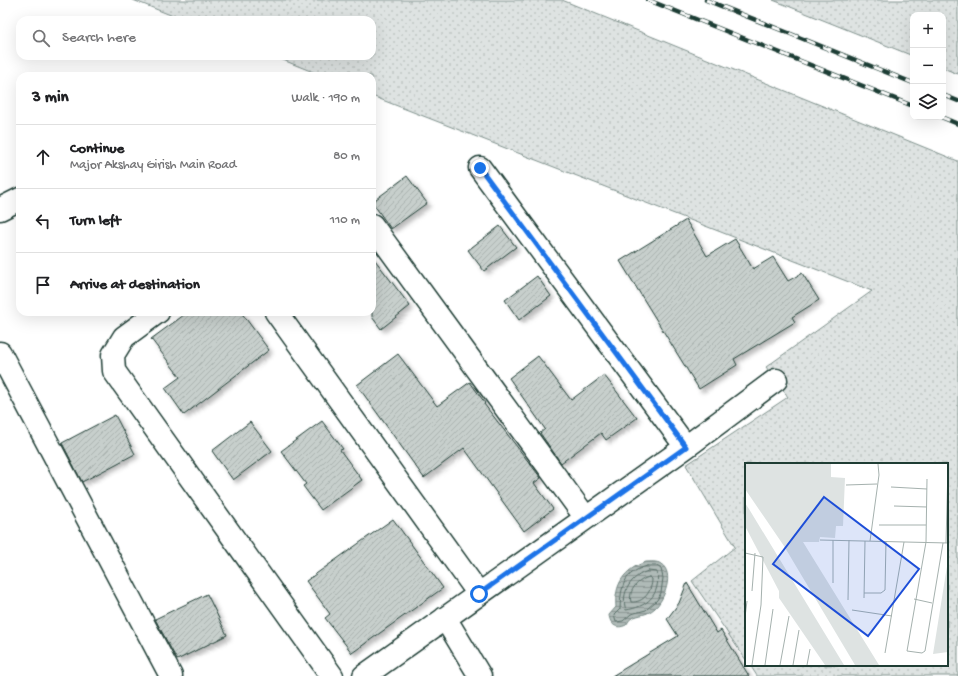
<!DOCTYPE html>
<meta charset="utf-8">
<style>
body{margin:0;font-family:"Gochi Hand",sans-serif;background:#f6f6f6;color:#202124}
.controls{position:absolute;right:12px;top:12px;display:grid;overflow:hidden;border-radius:8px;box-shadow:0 4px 16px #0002}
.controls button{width:36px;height:36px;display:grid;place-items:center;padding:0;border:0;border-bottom:1px solid #e0e0e0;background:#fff;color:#202124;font:20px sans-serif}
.stop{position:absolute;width:12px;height:12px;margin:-9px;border:3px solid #1a73e8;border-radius:50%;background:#fff}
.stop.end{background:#1a73e8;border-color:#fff;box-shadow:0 1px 4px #0008}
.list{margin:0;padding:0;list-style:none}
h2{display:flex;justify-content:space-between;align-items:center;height:52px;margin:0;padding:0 16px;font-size:17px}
h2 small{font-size:13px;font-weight:400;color:#757577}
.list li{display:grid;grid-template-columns:26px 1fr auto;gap:12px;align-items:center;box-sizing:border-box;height:64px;padding:0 16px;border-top:1px solid #e0e0e0}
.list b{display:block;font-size:15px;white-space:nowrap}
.list p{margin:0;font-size:13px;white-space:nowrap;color:#757577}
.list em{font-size:13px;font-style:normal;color:#757577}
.icon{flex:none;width:22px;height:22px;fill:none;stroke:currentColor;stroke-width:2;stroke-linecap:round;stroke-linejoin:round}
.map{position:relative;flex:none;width:958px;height:676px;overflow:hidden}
.search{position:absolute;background:#fff;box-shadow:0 4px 16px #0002;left:16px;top:16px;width:360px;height:44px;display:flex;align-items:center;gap:10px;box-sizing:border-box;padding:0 14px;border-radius:12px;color:#757577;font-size:15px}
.panel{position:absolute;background:#fff;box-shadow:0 4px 16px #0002;left:16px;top:72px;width:360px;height:244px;border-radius:12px}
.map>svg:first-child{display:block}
.grass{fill:url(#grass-dots);stroke:#7e908b}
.water{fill:url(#water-rules);stroke:#758883}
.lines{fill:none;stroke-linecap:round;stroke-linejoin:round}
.shore{stroke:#596f68;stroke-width:1}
.building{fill:url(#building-hatch);stroke:#1f3d34;filter:url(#shadow)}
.minor-casing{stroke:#1f3d34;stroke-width:25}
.minor{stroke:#fff;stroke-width:22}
.rail-casing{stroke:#1f3d34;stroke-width:4.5}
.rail{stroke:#fff;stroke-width:3;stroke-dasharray:9;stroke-linecap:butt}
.route{stroke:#1a73e8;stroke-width:5}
.inset-road{fill:none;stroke:#a5b1ae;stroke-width:1}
.view{fill:#1d4ed8;fill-opacity:0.15;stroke:#1d4ed8;stroke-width:2}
.inset-edge{fill:none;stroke:#1f3d34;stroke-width:2}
</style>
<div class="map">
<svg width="958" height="676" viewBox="0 0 958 676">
<defs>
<pattern id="grass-dots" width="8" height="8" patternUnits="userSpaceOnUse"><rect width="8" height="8" fill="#dee3e2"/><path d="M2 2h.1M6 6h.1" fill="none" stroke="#bec4c2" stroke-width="1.8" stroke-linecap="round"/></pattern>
<pattern id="water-rules" width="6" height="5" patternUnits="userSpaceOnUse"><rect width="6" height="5" fill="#afbab7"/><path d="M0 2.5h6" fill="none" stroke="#8e9896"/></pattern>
<pattern id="building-hatch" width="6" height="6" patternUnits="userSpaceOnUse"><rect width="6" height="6" fill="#c7cfcc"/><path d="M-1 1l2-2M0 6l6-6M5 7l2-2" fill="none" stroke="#aab3b0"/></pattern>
<filter id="shadow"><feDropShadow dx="3.5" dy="3.5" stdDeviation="2" flood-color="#0004"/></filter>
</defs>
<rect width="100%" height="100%" fill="#fff"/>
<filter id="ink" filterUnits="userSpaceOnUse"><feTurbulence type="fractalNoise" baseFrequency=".025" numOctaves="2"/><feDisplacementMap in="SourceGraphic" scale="8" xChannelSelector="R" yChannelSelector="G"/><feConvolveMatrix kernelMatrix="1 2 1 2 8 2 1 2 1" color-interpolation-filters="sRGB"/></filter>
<g filter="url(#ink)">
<path class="grass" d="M 133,0 L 562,0 L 958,161 L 958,676 L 757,676 L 750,665 L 947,665 L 947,464 L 746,464 L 746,660 L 692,581 L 735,547 L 686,465 L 788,397 L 766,367 L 872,291 L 372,96 L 372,76 L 323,76 L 273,56 L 372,56 L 372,20 L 183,20 Z
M 773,0 L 958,0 L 958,74 L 943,68 L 943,15 L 913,15 L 913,56 Z"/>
<path class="water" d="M 646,562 C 651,562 657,561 661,564 C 675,573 664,600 655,608 C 646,616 640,614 632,618 C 629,619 628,623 626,625 C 616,630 610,624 609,615 L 616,607 C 614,585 624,569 646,562 Z"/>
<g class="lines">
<path class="shore" d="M 647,566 L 657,566 L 661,569 L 663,578 L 661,593 L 657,600 L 646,610 L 631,614 L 623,621 L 616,622 L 614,615 L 620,609 C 621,586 623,573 647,566 Z
M 648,571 L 657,572 C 661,596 646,607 626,610 C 620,593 631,576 648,571 Z
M 649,577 L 652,579 C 652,591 644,603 631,602 C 628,590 638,580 649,577 Z"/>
</g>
<path class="building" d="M 407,176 L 427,203 L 391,229 L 372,202 Z
M 686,220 L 707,256 L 735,239 L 753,269 L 773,257 L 788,281 L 802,273 L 819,300 L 792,317 L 795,322 L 734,359 L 737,365 L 699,389 L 620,261 Z
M 500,226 L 516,247 L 484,271 L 468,250 Z
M 372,256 L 410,306 L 381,329 L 372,317 Z
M 537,276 L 551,296 L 519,320 L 505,300 Z
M 188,312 L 241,312 L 269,350 L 184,415 L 165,388 L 180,377 L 151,339 Z
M 398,354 L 437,406 L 470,382 L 485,403 L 484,404 L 541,478 L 534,483 L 553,509 L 524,531 L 464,448 L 424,478 L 357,385 Z
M 538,356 L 571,400 L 604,375 L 637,418 L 606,440 L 601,433 L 561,463 L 540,433 L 545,429 L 509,378 Z
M 115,415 L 135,454 L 82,482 L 62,443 Z
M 322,421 L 343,449 L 340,450 L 362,480 L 321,510 L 303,486 L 306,484 L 281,451 Z
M 250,422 L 272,451 L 233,480 L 212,451 Z
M 393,519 L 443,588 L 352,653 L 325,618 L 330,614 L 306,581 Z
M 687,583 L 717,633 L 721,630 L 749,676 L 612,676 L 678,636 L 667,619 L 679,603 Z
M 207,594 L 227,635 L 177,660 L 155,619 Z"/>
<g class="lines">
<defs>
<path id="minor" d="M 480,168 L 686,447
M 0,209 L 20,199
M 372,225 L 586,518
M 158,312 L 124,337 L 113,355 L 114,371 L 332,676
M 276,312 L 479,594
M 0,353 L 171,676
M 445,618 L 480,676
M 364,676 L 686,447 L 776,380"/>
</defs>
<use href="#minor" class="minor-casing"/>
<use href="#minor" class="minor"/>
<defs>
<path id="rail" d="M 648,0 L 913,106
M 706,0 L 913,83
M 943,95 L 958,101
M 941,117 L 958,124"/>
</defs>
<use href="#rail" class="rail-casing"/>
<use href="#rail" class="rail"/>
</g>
</g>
<g class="lines" filter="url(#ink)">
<path class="route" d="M 479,594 L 686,447 L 480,168"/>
</g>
<g transform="translate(745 463)">
<rect width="203" height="203" fill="#fff"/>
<path d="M 0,1 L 86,1 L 86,14 L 100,15 L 98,63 L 91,63 L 90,75 L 75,74 L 74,79 L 58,79 L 134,202 L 110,202 L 39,83 L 0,26 ZM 0,40 L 4,46 L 99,202 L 80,202 L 34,135 L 34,128 L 0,63 ZM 203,97 L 203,189 L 188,191 Z" fill="#dee3e2"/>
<path class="inset-road" d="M 182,16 L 181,79 L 162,188 L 177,190 L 180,188 L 198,80M 101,22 L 132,21M 146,24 L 182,26M 149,43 L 182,44M 134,62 L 181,62M 75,77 L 203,80M 125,78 L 134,12 L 133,1M 201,80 L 203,4M 0,90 L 18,94 L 16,142 L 7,202M 88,120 L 88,77M 7,128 L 10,90M 119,130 L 136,130 L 140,127 L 141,78M 119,135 L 120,78M 169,136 L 187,140M 103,137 L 104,77M 107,147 L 147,153M 0,154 L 2,138M 140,190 L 159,79M 20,202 L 28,146M 35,202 L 44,153M 48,202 L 54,167M 62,202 L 65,186"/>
<path class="view" d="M 79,34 L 174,106 L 123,173 L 28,101 Z"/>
<rect width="203" height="203" class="inset-edge"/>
</g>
</svg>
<div class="controls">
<button>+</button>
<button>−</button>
<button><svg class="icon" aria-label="layers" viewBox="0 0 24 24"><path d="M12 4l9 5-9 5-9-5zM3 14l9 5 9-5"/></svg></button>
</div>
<div class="stop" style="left:479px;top:594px"></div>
<div class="stop end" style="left:480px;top:168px"></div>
<div class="search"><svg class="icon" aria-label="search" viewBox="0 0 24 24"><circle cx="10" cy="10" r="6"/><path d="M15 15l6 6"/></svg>Search here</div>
<section class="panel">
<h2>3 min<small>Walk · 190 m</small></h2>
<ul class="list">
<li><svg class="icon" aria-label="ahead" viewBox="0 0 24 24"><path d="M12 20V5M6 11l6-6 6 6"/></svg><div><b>Continue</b><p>Major Akshay Girish Main Road</p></div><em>80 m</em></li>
<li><svg class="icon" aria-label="left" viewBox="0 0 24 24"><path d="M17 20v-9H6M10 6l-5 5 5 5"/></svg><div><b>Turn left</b></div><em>110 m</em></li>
<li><svg class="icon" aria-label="arrive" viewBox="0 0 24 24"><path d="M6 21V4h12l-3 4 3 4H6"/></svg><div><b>Arrive at destination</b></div></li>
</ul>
</section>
</div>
